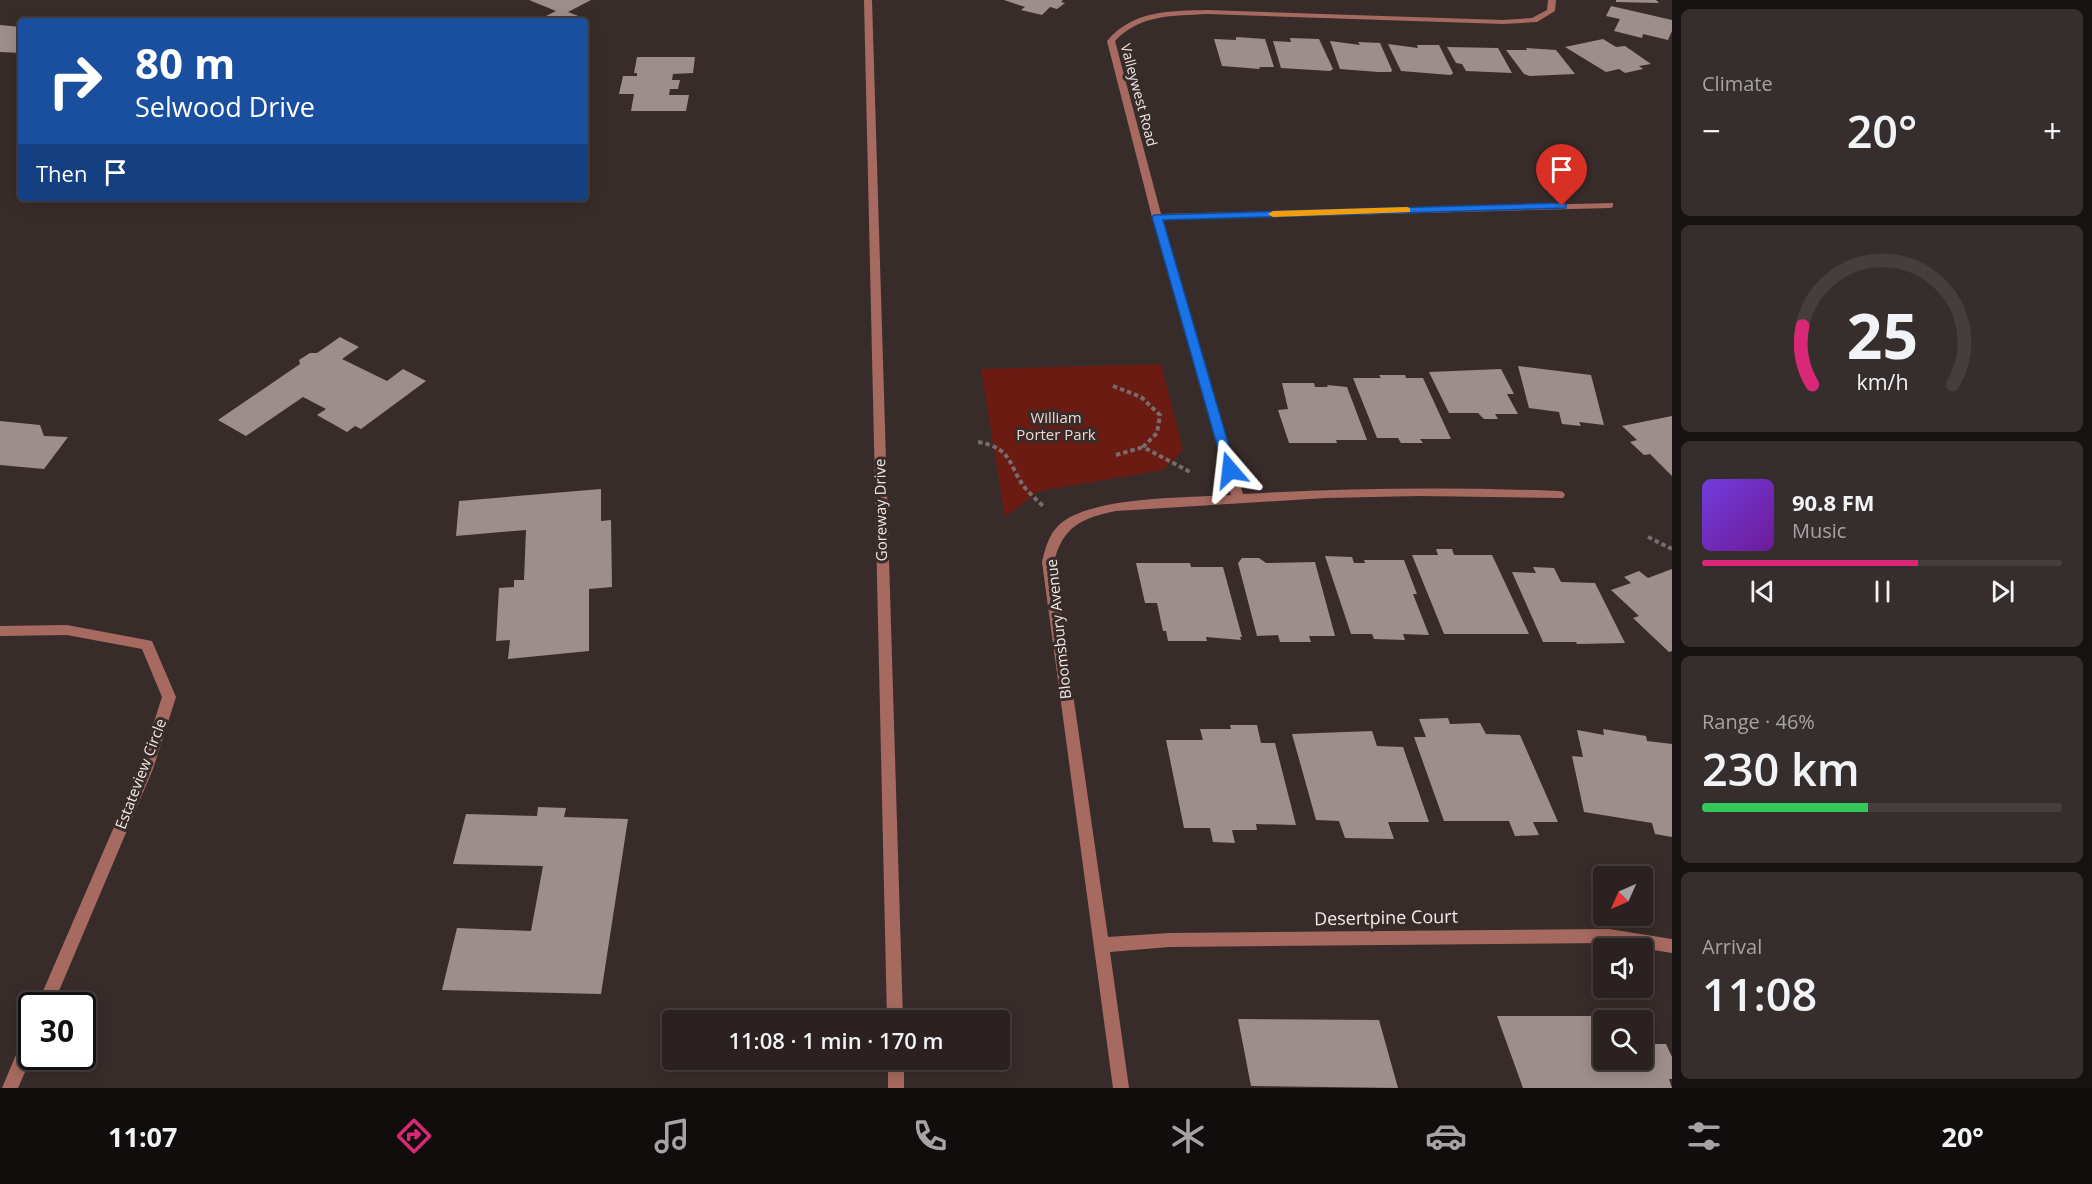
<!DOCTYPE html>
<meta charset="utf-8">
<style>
:root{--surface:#2a2120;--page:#362e2d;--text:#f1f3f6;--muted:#a5a3a5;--line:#463e3e;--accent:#db2777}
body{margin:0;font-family:"Open Sans",sans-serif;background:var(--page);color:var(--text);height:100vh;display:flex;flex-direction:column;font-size:22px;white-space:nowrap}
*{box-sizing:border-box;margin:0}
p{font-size:20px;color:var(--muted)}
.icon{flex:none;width:33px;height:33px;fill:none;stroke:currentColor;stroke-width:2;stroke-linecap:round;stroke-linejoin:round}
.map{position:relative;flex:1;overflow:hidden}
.panel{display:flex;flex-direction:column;gap:9px;padding:9px;background:#171212;width:420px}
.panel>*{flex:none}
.top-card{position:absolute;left:18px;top:18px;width:570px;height:183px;border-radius:6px;box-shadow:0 3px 15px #0003,0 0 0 2px var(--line);background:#1a4fa0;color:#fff;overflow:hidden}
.needle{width:39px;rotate:225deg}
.tools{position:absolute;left:1593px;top:866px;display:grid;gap:12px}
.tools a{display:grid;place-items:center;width:60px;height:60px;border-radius:6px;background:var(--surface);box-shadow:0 3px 15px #0003,0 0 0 2px var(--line);font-size:30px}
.speed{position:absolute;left:18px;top:992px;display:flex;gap:12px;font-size:30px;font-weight:700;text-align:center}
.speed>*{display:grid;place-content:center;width:78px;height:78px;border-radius:50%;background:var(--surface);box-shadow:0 3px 15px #0003,0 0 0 2px var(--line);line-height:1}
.speed .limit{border:3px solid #111;border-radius:9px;background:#fff;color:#111}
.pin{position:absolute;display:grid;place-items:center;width:51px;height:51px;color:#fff;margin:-62px -26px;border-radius:50% 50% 50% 0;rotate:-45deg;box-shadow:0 0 6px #0007}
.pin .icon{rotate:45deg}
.me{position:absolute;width:66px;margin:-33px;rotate:343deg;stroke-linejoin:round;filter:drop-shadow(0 0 4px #0008)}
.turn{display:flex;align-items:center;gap:21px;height:126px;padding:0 18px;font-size:27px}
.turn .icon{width:78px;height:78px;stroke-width:2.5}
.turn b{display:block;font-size:42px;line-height:51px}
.then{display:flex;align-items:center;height:57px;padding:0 18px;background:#0003;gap:12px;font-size:22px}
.big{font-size:45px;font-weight:600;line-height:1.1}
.panel .tile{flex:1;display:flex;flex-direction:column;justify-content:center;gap:9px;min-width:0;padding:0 21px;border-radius:9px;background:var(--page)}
.panel .dial{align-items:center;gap:0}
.dial svg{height:156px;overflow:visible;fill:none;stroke:var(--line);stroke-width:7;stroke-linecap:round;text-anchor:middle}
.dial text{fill:var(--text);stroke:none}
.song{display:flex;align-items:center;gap:18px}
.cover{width:72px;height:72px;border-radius:9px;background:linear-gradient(135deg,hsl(260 70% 55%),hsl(280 70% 35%))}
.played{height:6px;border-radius:3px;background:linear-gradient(90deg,var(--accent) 60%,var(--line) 60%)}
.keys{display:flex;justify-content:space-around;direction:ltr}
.heat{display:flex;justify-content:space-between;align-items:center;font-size:33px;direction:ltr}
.charge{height:9px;border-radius:4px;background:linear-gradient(90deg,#34c759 46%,var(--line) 0)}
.trip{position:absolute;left:662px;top:1010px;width:348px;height:60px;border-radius:6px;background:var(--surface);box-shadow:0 3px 15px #0003,0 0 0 2px var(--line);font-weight:600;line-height:60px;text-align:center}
.menu{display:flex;height:96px;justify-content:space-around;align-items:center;background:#110d0d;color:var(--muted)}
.menu .icon{width:42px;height:42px}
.menu .on{color:var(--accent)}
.menu b{font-size:27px;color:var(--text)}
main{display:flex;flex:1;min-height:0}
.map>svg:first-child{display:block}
.green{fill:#6b1b12}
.building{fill:#9d8e8b;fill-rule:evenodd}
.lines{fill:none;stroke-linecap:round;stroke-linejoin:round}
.path{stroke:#776c6b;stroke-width:4;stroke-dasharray:4.5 3;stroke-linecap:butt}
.minor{fill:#a76a60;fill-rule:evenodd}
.tertiary{fill:#a76a60;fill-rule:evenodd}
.route{fill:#1a73e8;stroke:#114b97;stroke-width:1.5}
.slow{fill:#f59e0b}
.labels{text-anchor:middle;stroke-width:6;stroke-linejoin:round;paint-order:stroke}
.far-street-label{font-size:14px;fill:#f2e9e8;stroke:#382c2a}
.park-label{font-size:15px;fill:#f0d7d2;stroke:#382c2a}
.street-label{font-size:15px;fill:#f2e9e8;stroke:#382c2a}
.near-street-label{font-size:18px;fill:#f2e9e8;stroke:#382c2a}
</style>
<main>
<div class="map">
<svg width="1672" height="1088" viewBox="0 0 1672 1088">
<rect width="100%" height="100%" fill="#382c2a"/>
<polygon class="green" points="1161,364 1183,450 1163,470 1039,491 1005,517 981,369"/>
<g class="building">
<polygon points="529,0 591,0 568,12 581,17 573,21 536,21 556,11"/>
<polygon points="1004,0 1063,0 1061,2 1065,3 1057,9 1050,7 1042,15 1021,10 1025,7"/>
<polygon points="1616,0 1656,0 1659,3 1616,2"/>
<polygon points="1611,6 1672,20 1672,31 1668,40 1643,34 1642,38 1614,31 1620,19 1606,16"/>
<polygon points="0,25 21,27 21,53 0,52"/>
<polygon points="1236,37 1265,39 1274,67 1259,67 1260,69 1222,66 1214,39 1236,40"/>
<polygon points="1290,38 1319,39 1333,69 1330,71 1281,68 1273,41 1291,42"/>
<polygon points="1603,39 1616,47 1625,46 1651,64 1639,66 1643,69 1625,73 1619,69 1606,72 1565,47"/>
<polygon points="1330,41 1360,45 1358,42 1380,43 1392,70 1391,72 1378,72 1340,69"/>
<polygon points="1388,44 1418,48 1417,45 1439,45 1453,73 1451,75 1438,74 1401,71"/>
<polygon points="1447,47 1498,48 1512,73 1466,71 1462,64 1456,63"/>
<polygon points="1526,48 1556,50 1575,74 1530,76 1524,74 1506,50 1527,50"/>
<polygon points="637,57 695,57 693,73 673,74 672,80 680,80 678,89 670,89 669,95 689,95 686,111 631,111 634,94 619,94 623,76 637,76 637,73 634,73"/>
<polygon points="340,337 359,347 342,359 387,381 403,369 426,381 361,429 355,426 347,432 317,415 326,409 303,397 246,436 218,420 300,364 299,360 310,353 317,353"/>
<polygon points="1518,366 1591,375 1604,425 1579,422 1581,426 1562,424 1559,412 1529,408"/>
<polygon points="1501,369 1514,394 1507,394 1518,414 1495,414 1498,419 1484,419 1478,413 1449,413 1429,372"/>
<polygon points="1379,375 1405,375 1406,378 1423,378 1451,439 1420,439 1423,443 1401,443 1398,438 1377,438 1353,378 1381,378"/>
<polygon points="1282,383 1314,383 1315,387 1328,387 1327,385 1347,387 1367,440 1336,440 1337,443 1289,443 1278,410 1288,409"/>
<polygon points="1672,416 1672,476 1650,454 1644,455 1630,442 1637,440 1622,426"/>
<polygon points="0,421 40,425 44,436 68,437 44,469 0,465"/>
<polygon points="601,489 601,521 611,520 612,587 589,589 589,651 508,659 510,640 496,641 499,588 514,587 514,580 524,580 526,530 456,536 459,501"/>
<polygon points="1436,549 1452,549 1454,555 1492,555 1529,634 1444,634 1412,555 1438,555"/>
<polygon points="1325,556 1352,557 1354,563 1365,563 1364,560 1404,560 1417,594 1413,594 1429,635 1403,634 1405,640 1374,639 1372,634 1351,634"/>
<polygon points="1242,558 1259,558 1266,563 1315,562 1335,636 1309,636 1311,642 1280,642 1278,635 1257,636 1238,563"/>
<polygon points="1136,563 1190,563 1191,567 1223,567 1242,637 1240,637 1241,640 1206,637 1207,641 1168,641 1166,631 1163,631 1157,603 1145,603"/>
<polygon points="1533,567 1554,568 1561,582 1595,583 1625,643 1577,644 1576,642 1543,642 1512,572 1536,573"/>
<polygon points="1672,569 1672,651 1669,652 1633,618 1639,616 1611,590 1631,583 1624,577 1639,571 1648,578"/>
<polygon points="1448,718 1450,724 1480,723 1486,734 1520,735 1558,822 1533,822 1539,835 1515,836 1509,821 1444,821 1414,737 1426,737 1419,719"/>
<polygon points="1230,725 1257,725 1261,743 1275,743 1296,825 1256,824 1257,830 1232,830 1235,843 1213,842 1210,828 1184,828 1166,740 1203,740 1200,729 1231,729"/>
<polygon points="1603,729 1646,736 1647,741 1672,744 1672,837 1655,834 1652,823 1584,812 1572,756 1583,757 1577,730 1604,735"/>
<polygon points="1372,731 1377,746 1403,747 1429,822 1388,822 1394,839 1345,838 1339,821 1316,820 1292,734"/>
<polygon points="538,807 566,808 564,817 628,819 601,994 442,990 457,928 531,931 543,866 453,864 466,814 537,816"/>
<path d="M 1497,1016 L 1642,1016 L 1655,1044 L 1666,1044 L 1672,1057 L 1672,1079 L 1669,1079 L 1672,1088 L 1523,1088 ZM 1604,1020 L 1642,1020 L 1642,1059 L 1604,1059 Z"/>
<polygon points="1238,1019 1379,1020 1398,1088 1251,1086"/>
</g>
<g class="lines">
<g class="path">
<polyline points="1113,386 1141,397 1160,415 1157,433 1143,447 1192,473"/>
<path d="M 978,442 C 1014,448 1008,467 1026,489 C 1031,495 1037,500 1043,506"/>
<polyline points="1116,455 1143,447"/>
<polyline points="1648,537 1672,549"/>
</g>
<g class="minor">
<path d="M 1548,0 L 1556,0 L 1555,11 L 1537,22 L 1503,24 L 1207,14 C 1173,16 1140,14 1115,41 L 1161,214 L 1613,203 L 1613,207 L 1610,208 L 1162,220 L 1243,494 C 1348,488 1453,487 1559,491 L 1563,492 L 1565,495 L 1563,498 L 1420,496 L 1326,498 L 1116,511 C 1082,518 1063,526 1054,562 L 1108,937 L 1169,933 L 1609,929 L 1672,939 L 1672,953 L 1609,943 L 1169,947 L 1110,952 L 1129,1088 L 1113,1088 L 1042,562 C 1045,549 1049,534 1059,525 C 1089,496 1189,498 1231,495 L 1152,217 L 1107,41 C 1133,10 1170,11 1207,10 L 1503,20 L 1532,18 L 1547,10 Z"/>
<polygon points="67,625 152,641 176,697 153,769 53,1005 37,1005 139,769 162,697 142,649 67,635 0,636 0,626"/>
<polygon points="32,1029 32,1056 18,1088 2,1088 26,1031"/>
</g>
<g class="tertiary">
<polygon points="864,0 872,0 903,1020 887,1020"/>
<rect x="888" y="1059" width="16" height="29"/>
</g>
</g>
<polygon class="route" points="1562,203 1566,204 1566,208 1163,220 1236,470 1234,473 1225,473 1152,217 1154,215"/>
<polygon class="slow" points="1407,207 1410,208 1410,212 1273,217 1268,214 1273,211"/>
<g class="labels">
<g class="far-street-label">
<text transform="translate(1139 95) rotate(75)" y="5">Valleywest Road</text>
</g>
<g class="park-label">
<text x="1056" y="423">William<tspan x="1056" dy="17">Porter Park</tspan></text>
</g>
<g class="street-label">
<text transform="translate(881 510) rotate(-91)" y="5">Goreway Drive</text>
<text transform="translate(1059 629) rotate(-96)" y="5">Bloomsbury Avenue</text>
<text transform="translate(141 774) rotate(-69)" y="5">Estateview Circle</text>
</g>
<g class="near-street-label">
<text transform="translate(1386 918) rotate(-1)" y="6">Desertpine Court</text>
</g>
</g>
</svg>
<div class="tools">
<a><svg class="needle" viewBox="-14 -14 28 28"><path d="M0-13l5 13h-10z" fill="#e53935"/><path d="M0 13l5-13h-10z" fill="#a5a3a5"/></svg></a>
<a><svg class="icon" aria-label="sound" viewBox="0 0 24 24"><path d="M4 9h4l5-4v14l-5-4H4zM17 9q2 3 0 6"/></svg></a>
<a><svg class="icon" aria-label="search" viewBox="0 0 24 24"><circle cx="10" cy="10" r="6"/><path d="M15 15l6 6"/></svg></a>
</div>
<div class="speed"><div class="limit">30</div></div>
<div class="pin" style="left:1562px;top:206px;background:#d93025"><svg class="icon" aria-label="arrive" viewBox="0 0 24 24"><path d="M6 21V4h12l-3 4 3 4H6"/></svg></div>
<svg class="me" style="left:1230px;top:470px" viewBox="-20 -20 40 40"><path d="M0-17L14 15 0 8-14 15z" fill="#1a73e8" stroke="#fff" stroke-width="4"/></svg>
<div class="trip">11:08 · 1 min · 170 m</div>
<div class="top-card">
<div class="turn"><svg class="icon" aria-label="right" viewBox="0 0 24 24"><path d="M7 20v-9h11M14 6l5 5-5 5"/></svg><div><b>80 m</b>Selwood Drive</div></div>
<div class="then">Then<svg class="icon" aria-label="arrive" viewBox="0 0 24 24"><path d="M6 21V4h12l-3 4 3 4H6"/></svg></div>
</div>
</div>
<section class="panel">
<div class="tile"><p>Climate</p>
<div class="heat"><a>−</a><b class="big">20°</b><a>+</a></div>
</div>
<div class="tile dial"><svg viewBox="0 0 100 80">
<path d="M14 69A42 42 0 1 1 86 69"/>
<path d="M14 69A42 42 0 0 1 9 39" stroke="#db2777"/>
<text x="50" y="56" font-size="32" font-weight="700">25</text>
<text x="50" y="72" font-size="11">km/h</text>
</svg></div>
<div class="tile">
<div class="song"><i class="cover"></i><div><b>90.8 FM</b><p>Music</p></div></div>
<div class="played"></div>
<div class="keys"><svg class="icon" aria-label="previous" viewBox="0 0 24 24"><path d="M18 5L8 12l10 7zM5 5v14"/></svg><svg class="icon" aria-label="pause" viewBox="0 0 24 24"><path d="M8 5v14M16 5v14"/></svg><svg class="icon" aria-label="next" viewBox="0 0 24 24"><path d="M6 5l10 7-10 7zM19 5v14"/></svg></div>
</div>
<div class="tile"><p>Range · 46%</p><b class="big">230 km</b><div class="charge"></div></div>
<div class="tile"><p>Arrival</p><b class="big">11:08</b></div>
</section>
</main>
<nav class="menu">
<b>11:07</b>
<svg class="icon on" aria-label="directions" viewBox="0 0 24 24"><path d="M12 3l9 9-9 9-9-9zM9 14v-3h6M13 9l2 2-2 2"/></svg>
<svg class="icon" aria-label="music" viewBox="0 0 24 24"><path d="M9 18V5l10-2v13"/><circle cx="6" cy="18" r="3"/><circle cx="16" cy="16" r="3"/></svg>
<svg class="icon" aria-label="phone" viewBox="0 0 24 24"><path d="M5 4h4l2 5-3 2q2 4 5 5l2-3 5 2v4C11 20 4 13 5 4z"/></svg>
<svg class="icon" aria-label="climate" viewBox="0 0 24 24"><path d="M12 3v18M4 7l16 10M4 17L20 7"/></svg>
<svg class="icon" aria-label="car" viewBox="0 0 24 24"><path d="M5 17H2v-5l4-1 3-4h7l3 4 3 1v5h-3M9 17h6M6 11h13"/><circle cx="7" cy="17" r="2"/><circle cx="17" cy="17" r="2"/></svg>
<svg class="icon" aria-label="filters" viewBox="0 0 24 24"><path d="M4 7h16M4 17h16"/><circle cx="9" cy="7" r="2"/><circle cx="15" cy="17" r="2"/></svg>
<b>20°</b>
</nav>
